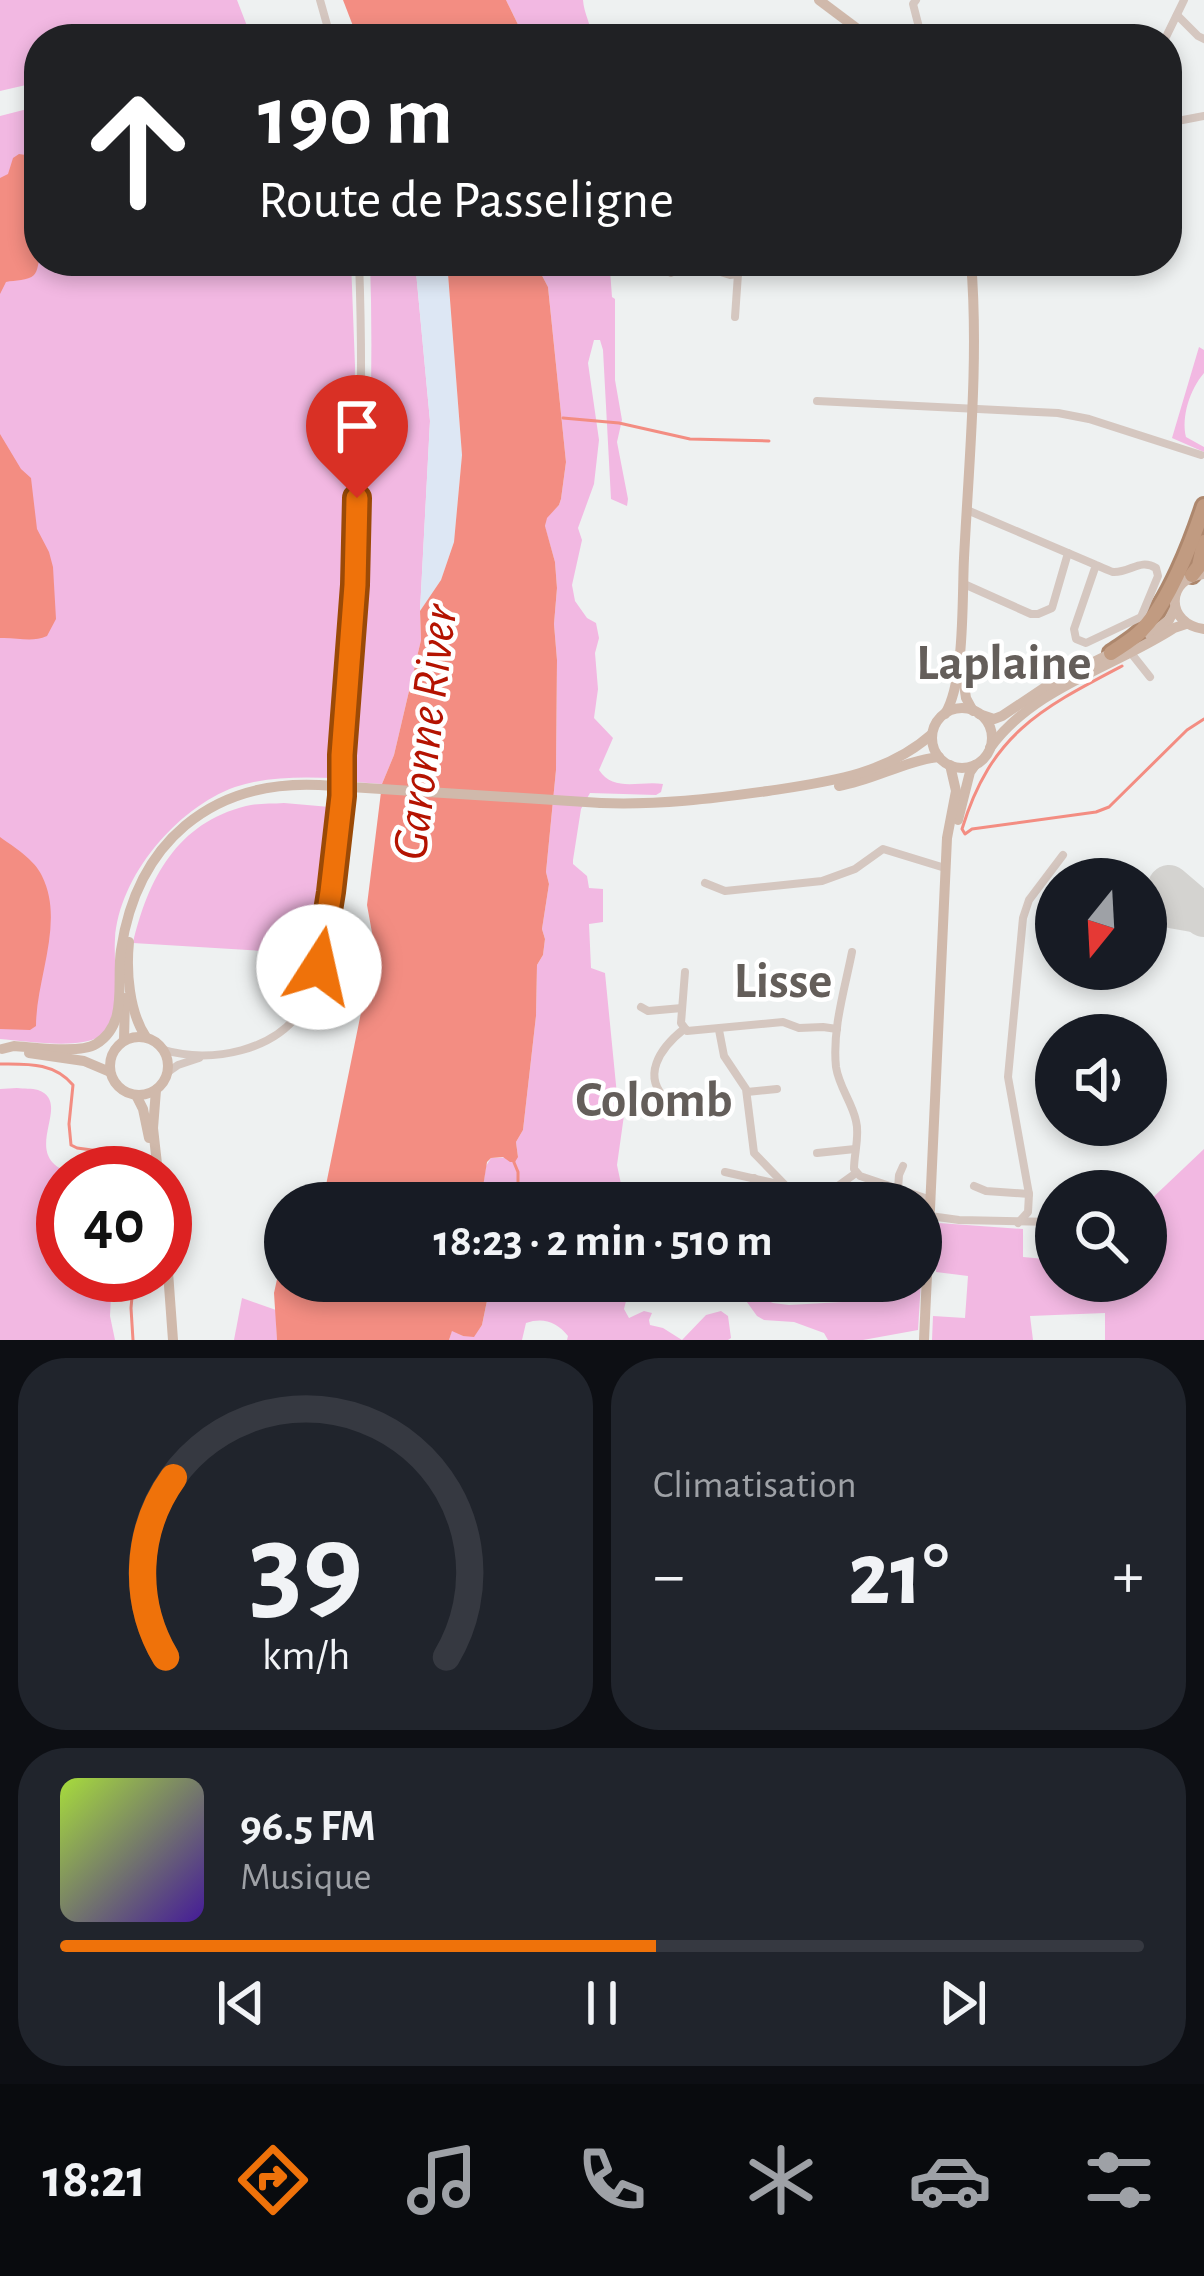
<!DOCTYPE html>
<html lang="fr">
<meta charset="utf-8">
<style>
:root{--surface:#171b24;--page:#20242c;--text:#f1f3f6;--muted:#9ea1a6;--line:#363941;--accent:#ef720a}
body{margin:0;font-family:"Alegreya Sans",sans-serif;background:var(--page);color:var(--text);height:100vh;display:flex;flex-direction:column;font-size:45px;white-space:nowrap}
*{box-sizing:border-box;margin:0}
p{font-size:39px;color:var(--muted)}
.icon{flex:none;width:66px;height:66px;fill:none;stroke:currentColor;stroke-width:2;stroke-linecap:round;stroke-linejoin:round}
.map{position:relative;height:1340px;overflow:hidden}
.side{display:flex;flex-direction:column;gap:18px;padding:18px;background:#0d0f14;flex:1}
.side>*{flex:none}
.banner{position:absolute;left:24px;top:24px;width:1158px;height:252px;border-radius:48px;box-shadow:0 6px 18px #0003;background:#202124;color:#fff;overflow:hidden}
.needle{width:78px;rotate:198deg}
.tools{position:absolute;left:1035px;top:858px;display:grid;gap:24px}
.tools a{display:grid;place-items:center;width:132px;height:132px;border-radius:50%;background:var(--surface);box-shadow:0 6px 18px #0003;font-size:60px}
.speed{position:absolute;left:36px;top:1146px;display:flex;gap:24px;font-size:60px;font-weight:700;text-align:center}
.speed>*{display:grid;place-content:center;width:156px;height:156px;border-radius:50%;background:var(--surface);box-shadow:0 6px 18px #0003;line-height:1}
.speed .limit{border:18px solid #d22;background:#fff;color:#111}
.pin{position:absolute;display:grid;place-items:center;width:102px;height:102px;color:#fff;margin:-123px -51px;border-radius:50% 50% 50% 0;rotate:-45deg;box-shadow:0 0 12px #0007}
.pin .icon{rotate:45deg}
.me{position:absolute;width:132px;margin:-66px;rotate:10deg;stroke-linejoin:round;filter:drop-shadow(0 0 9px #0008)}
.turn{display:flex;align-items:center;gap:42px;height:252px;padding:0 36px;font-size:54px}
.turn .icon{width:156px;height:156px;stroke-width:2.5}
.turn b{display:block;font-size:84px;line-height:102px}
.big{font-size:90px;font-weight:600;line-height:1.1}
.side .card{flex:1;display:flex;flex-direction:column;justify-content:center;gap:18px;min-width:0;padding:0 42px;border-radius:48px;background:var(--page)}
.side .dial{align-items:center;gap:0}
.dial svg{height:312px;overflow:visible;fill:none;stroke:var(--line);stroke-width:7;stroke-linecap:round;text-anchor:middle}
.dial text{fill:var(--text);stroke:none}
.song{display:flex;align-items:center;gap:36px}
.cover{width:144px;height:144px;border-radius:18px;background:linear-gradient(135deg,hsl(80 70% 55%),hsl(260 70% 35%))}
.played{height:12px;border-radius:6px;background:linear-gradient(90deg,var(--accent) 55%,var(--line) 55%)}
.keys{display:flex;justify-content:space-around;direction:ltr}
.heat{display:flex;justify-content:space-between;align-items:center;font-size:66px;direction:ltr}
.side .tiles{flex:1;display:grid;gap:18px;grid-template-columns:1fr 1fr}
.card:last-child{grid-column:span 2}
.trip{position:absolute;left:264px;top:1182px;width:678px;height:120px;border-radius:60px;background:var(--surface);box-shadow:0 6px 18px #0003;font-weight:600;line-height:120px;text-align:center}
.menu{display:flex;height:192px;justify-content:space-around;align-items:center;background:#090b0e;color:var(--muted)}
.menu .icon{width:84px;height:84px}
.menu .active{color:var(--accent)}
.menu b{font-size:54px;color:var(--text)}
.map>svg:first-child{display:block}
.green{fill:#f2b8e2}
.sand{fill:#dde7f4}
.water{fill:#f38d82}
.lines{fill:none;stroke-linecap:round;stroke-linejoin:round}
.stream{stroke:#f38d82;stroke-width:3}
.taxiway{stroke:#d4d3d0;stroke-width:16}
.runway{stroke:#d4d3d0;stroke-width:42}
.highway-casing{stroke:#ad876d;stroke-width:20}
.minor{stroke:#d5c7c0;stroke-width:8}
.major{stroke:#d0b9ab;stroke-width:10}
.highway{stroke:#c19b81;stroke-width:14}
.major-bridge{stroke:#d0b9ab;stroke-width:10}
.route-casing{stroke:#9b4a06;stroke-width:30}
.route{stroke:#ef720a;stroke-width:21}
.labels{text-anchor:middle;stroke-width:9;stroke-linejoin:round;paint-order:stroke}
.neighbourhood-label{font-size:51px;font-weight:bold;fill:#645e5a;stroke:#fff}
.water-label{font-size:51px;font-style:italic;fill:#b41301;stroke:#fff}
</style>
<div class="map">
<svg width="1204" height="1340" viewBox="0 0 1204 1340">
<rect width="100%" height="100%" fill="#eef1f1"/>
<g class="green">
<polygon points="0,0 237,0 252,39 39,39 39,82 0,91"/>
<path d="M 506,0 L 583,0 C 584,15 592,24 591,39 L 525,39 Z"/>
<path d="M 39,106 L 39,261 L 351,261 L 355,366 L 353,503 L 336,778 C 302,777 268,776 235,787 C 177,808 119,876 115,939 C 113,966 124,1020 100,1036 C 79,1050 26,1041 0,1039 L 0,116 Z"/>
<path d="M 370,261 L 415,261 L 430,421 L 420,611 L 421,640 L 394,755 L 382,784 L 354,782 C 361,608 376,435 370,261 Z"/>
<path d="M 538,261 L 584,261 L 610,270 L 612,297 L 615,299 L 615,380 L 622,420 L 617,442 L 628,499 L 627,506 L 611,499 L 603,350 L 600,340 L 594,340 L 588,363 L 599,440 L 594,484 L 578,528 L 582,540 L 572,585 L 575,601 L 587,618 L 596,623 L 599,638 L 595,653 L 598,689 L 594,718 L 613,738 L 599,770 C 614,793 641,780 663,784 L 661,792 L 656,795 L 590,793 L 581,809 L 573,860 L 573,864 L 587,876 L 589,888 L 603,889 L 603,922 L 589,924 L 591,968 L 605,973 L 617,1095 L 626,1101 L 617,1165 L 625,1203 L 491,1203 L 491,1200 L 482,1196 L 482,1193 L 486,1166 L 491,1158 L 518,1157 L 516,1142 L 523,1130 L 536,1016 L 537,965 L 543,955 L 545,939 L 542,929 L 549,884 L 546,872 L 556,770 L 557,660 L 554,624 L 557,588 L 555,562 L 545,527 L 546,518 L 559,505 L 561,499 L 566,462 L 548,287 L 537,266 Z"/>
<path d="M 1199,347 L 1204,350 L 1204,373 C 1190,389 1181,417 1186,437 L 1204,447 L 1204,452 L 1172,438 Z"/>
<path d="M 284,803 L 330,807 L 312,954 L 133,943 C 148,879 177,823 246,806 C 258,803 271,804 284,803 Z"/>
<path d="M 17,1088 C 24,1089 32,1088 38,1090 C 75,1103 16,1156 71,1173 L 63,1173 L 63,1275 L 112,1275 L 110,1316 L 115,1340 L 0,1340 L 0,1089 Z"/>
<polygon points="1204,1149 1204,1340 1105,1340 1105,1313 1030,1316 1033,1340 932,1340 933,1316 965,1318 968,1276 936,1272 939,1223 1023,1229 1023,1257 1056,1260 1056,1281 1146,1281 1146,1204"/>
<path d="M 491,1281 L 631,1281 L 624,1309 L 629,1318 L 644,1311 L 652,1313 L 649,1320 L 650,1325 L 663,1328 L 682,1340 L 706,1315 L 721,1311 L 728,1316 L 731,1338 L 728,1340 L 567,1340 L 568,1336 C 557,1322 543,1317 526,1323 L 522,1340 L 449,1340 L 452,1330 L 463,1336 L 474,1336 L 482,1325 Z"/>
<polygon points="872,1281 921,1281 918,1330 863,1340 828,1340 824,1333 794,1322 764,1320 757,1316 744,1298 748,1293 773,1303 789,1305 860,1301 869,1293"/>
<polygon points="242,1298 276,1310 277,1340 234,1340"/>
</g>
<polygon class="sand" points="415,261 447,261 462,455 454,542 441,580 420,611 430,421"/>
<g class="water">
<polygon points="343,0 506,0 525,39 358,39"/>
<path d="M 19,154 L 39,157 L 39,199 L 36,202 L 39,206 C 39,222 43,266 34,275 C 28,281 15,280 6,282 L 0,294 L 0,178 L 8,174 L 13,158 Z"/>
<polygon points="447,261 538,261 537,266 548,287 566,462 561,499 559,505 547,518 545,526 555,562 557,588 554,624 557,660 556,770 546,872 549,884 542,929 545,939 543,955 537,965 536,1016 523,1130 516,1142 518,1157 515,1162 510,1162 503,1157 491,1158 487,1162 482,1193 483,1196 491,1200 491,1203 304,1203 321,1192 326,1185 365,993 373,938 367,905 382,784 394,755 421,640 420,611 441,580 454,542 462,455"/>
<path d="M 0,434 L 21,469 L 31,478 L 37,529 L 49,552 L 53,567 L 56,619 L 47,636 C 31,643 17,637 0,638 Z"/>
<path d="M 0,837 C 14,847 35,860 42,876 C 65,922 36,978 36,1026 L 30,1030 L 0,1029 Z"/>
<polygon points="285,1243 285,1281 491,1281 482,1325 474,1337 463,1336 452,1331 449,1340 277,1340 274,1293"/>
</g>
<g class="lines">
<g class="stream">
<polyline points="563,418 619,423 690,439 769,441"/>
<path d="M 1122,666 C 1040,709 991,734 962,829 L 965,834 L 972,829 L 1096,812 L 1109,807 L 1187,730 L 1204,719"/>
<path d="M 0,1064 C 27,1064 54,1062 73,1085 L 69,1124 L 71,1145 L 77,1148 L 129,1155 L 137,1161 L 138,1173"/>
<polyline points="513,1160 518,1172 518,1203"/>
<polyline points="133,1340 131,1308 134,1275"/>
</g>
<polyline class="taxiway" points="1198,911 1192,901 1180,900 1172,906 1170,920 1204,926"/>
<polyline class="runway" points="1169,886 1204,916"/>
<defs>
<g id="highway">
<polyline points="1192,575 1199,566 1204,542"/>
<path d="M 1111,653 C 1121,646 1134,639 1142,630 C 1169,602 1192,542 1204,506"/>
</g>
</defs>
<use href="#highway" class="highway-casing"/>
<g class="minor">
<polyline points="320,0 331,39"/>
<polyline points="916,0 913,4 922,39"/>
<polyline points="1177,15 1198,36 1204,39"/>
<polyline points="1165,39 1184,0"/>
<polyline points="1167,123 1204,116"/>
<polyline points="686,261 730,275 738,274"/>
<polyline points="934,261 972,269 987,261"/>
<polyline points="1022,261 1038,264 1048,261"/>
<polyline points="671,273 675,261"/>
<polyline points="735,317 738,274 742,261"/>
<polyline points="817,401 1058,413 1089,419 1201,455"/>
<path d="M 967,510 L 1096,565 C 1101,567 1109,571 1113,572 C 1130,573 1140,558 1156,568 L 1158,576 L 1141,617 L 1086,643 L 1076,639 L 1074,629 L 1096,565"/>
<polyline points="964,584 1031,614 1038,614 1052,608 1068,553"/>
<polyline points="1131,653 1150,677"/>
<polyline points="705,883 725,891 822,881 855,869 883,849 945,868"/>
<path d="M 852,952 C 845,988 832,1029 836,1067 C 839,1087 852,1102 856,1121 C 860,1136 854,1153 854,1169 L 860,1176 L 931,1200"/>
<polyline points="685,972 681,1023 687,1031 783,1022 799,1028 823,1027 837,1029"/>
<polyline points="641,1007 648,1011 682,1008"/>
<polyline points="719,1030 724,1056 746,1089 754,1153 785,1185"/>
<path d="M 164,1050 C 211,1064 277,1051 303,1007 C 333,957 342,815 342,755 C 342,740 345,724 346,709 C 349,667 353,624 355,582 C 361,475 363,367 359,261"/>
<polyline points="168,1072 178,1065 199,1058"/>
<polyline points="747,1092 777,1089"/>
<path d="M 668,1101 C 640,1077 660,1048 684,1029"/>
<polyline points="817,1153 855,1149"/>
<polyline points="725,1172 822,1194 831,1191 856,1173"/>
<polyline points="754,1178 755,1203"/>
<polyline points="974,1186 986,1191 1029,1194"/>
<polyline points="898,1189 899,1175 903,1166"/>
<polyline points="930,1216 959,1220 1056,1222"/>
<polyline points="1018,1223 1028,1212 1029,1194 1008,1077 1023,918 1029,900 1063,855"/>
</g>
<g class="major">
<polyline points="819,0 871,39"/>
<path d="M 1204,574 C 1165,578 1165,624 1204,629"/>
<polyline points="1150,635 1169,620 1175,608"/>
<polyline points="961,664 966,698 973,711"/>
<circle cx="962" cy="738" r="30"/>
<path d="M 945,714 C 965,682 962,598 964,558 C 969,460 979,359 971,261"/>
<polyline points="979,714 994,719 1002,716 1053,682 1116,651"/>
<path d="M 990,748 C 1033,688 1114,667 1174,628 L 1186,624"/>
<path d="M 839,786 C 874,780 904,761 939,757"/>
<path d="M 601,803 C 659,805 711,799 768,791 C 827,782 886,775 932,734"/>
<polyline points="958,820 970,772 975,765"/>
<path d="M 129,942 C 126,971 129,1012 146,1037"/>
<circle cx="139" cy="1066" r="29"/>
<polyline points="124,1040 125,998"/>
<path d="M 2,1049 L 14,1046 C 33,1047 80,1054 96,1044 C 129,1024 116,982 121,950 C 137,843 210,780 319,785"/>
<polyline points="29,1053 84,1061 110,1072"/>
<polyline points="156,1090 153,1128 158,1173"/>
<polyline points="136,1095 143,1109 149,1138"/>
<polyline points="165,1231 173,1340"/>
<polyline points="924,1340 947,838 956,791 950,765"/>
</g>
<use href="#highway" class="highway"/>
<polyline class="major-bridge" points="319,785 601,803"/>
</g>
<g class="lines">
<defs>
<polyline id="route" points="319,967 331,892 342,796 342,755 355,585 357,498"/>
</defs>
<use href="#route" class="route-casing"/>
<use href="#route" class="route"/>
</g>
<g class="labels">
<g class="neighbourhood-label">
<text x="1004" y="679">Laplaine</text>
<text x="783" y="997">Lisse</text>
<text x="654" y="1116">Colomb</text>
</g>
<g class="water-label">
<text transform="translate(423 732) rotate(-83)" y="18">Garonne River</text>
</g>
</g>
</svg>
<div class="tools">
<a><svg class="needle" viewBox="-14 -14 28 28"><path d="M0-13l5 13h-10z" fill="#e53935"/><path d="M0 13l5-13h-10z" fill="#9ea1a6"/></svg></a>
<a><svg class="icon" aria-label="sound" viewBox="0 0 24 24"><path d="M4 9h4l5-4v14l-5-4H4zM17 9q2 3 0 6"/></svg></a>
<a><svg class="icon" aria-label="search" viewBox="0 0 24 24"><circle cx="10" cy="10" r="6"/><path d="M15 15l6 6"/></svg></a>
</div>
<div class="speed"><div class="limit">40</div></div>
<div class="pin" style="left:357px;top:498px;background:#d93025"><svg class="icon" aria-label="arrive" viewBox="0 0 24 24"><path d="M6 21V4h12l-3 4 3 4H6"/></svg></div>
<svg class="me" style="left:319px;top:967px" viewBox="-20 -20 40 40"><circle r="19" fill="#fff"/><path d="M0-13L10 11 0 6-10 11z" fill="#ef720a"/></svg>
<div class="trip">18:23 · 2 min · 510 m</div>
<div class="banner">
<div class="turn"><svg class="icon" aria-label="ahead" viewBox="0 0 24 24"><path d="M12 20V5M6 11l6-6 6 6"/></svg><div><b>190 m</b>Route de Passeligne</div></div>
</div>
</div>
<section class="side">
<div class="tiles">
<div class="card dial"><svg viewBox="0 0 100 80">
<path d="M14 69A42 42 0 1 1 86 69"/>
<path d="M14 69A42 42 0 0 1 16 23" stroke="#ef720a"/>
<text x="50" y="56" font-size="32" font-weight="700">39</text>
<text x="50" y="72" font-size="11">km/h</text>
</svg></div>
<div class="card"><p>Climatisation</p>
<div class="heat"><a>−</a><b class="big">21°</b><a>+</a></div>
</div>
<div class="card">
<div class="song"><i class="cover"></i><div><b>96.5 FM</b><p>Musique</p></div></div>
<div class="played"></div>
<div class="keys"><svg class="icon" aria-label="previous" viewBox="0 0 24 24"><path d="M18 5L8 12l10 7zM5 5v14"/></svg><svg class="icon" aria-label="pause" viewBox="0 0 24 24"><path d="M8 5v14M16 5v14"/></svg><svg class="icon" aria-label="next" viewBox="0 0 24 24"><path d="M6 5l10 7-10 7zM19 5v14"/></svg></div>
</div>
</div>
</section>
<nav class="menu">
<b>18:21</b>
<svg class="icon active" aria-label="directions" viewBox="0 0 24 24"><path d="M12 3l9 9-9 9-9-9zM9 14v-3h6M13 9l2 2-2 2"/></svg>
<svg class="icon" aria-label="music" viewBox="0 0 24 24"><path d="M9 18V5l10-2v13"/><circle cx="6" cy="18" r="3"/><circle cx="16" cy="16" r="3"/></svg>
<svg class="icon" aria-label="phone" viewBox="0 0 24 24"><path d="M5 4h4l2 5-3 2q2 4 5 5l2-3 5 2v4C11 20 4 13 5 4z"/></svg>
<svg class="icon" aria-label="climate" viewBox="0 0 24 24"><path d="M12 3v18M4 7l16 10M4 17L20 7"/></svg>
<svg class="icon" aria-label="car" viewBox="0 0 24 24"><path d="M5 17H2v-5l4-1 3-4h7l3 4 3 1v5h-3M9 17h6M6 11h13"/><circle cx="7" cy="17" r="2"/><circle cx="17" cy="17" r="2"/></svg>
<svg class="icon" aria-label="filters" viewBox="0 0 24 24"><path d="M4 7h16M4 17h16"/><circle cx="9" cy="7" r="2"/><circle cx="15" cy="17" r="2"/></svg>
</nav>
